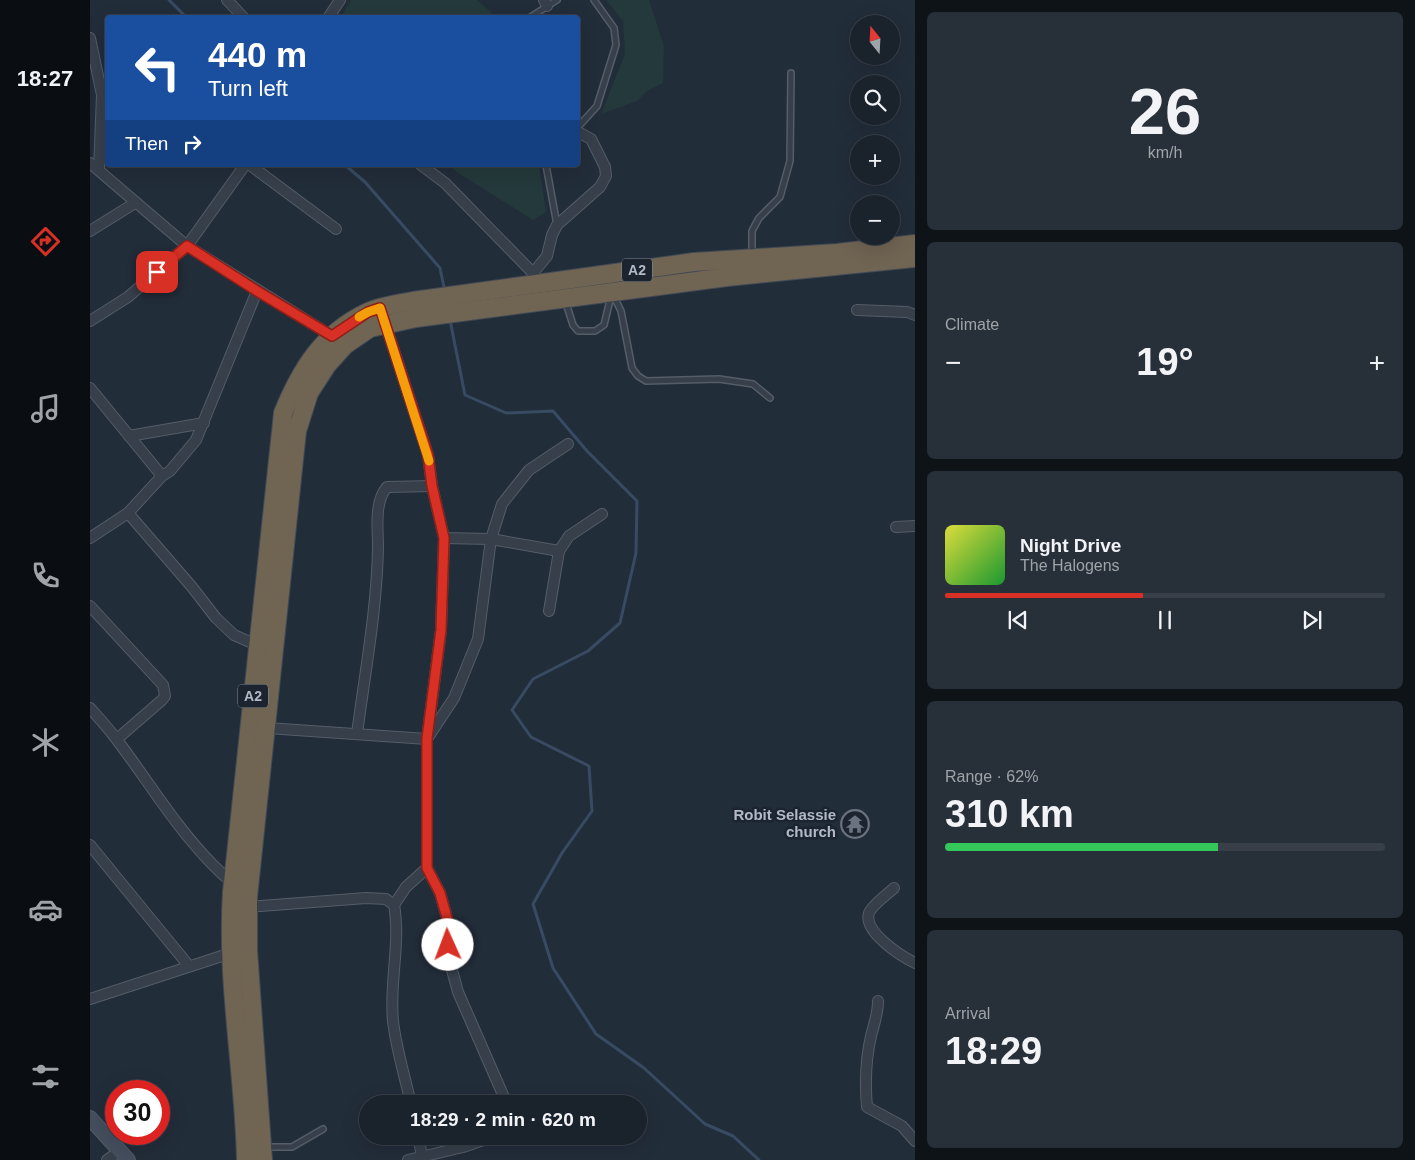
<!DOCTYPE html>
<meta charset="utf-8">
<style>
:root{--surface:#1a222c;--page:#272f38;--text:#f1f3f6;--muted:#9fa4a9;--line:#383f48;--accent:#d93025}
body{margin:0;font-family:Arial,sans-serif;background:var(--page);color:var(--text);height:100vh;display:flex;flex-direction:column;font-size:19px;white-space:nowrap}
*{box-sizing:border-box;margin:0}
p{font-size:16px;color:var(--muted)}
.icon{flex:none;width:28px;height:28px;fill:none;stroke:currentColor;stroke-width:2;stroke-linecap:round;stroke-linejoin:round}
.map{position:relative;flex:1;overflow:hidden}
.sheet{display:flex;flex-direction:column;gap:12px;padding:12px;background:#0e1318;width:500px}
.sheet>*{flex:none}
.guide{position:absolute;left:15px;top:15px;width:475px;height:152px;border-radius:5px;box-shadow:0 5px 20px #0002,0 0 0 1px var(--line);background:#1a4fa0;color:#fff;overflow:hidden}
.needle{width:32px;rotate:342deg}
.fabs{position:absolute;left:760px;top:15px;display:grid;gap:10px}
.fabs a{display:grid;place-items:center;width:50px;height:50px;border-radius:50%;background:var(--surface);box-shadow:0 5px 20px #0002,0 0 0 1px var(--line);font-size:25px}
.speed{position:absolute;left:15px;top:1080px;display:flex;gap:10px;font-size:25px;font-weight:700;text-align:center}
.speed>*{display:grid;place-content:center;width:65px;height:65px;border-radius:50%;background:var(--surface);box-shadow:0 5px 20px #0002,0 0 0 1px var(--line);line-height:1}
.speed .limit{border:8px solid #d22;background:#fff;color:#111}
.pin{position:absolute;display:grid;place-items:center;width:42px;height:42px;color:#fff;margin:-21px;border-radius:10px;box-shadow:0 2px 8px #0006}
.me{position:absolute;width:55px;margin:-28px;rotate:358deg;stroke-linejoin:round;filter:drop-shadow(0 0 4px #0008)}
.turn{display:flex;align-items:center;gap:18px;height:105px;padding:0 20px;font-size:22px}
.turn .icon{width:65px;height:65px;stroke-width:2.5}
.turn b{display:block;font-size:35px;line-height:42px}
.then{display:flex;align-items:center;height:48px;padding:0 20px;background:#0003;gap:10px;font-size:19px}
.big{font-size:38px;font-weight:700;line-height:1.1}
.sheet .tile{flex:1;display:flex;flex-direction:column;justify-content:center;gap:8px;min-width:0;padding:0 18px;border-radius:8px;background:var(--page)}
.sheet .dial{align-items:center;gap:0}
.dial b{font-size:65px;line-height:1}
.song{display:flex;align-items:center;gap:15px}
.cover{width:60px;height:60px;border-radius:8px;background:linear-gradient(135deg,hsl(60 70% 55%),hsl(130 70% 35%))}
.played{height:5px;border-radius:2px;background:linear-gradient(90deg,var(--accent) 45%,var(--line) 45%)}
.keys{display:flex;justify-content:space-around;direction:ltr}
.heat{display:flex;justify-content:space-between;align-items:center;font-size:28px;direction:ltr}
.charge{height:8px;border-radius:4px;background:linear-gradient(90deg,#34c759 62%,var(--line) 0)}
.trip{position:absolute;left:269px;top:1095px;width:288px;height:50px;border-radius:25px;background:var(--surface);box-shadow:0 5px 20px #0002,0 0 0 1px var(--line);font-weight:700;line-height:50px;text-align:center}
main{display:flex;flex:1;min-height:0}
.tabs{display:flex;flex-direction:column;width:90px;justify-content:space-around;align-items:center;background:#0a0e12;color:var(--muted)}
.tabs .icon{width:35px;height:35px}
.tabs .on{color:var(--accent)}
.tabs b{font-size:22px;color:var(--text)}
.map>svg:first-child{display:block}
.green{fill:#24393b}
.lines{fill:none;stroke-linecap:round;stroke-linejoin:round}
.stream{stroke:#384b63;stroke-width:3}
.lane-casing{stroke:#545d68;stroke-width:8}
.street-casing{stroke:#545d68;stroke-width:12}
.secondary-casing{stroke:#545d68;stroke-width:16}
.highway-casing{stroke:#414a55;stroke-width:20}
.lane{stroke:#363f4a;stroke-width:5}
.street{stroke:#363f4a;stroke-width:10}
.secondary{stroke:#444e5d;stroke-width:14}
.highway{stroke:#706453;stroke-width:18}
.route-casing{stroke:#8d1f18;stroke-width:12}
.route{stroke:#d93025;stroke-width:9}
.slow{stroke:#f59e0b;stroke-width:9}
.labels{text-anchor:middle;stroke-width:5;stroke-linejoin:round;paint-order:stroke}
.shield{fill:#1b242f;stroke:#848d99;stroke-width:1}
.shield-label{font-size:14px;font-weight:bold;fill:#b1bac6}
.poi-label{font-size:15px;font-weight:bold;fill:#b1bac6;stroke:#1b242f;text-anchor:end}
</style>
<main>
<nav class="tabs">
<b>18:27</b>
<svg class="icon on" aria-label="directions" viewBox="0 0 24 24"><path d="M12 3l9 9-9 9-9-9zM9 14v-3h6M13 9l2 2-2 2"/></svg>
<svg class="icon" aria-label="music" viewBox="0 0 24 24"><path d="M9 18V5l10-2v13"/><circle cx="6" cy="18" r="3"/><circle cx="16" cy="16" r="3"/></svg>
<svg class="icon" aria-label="phone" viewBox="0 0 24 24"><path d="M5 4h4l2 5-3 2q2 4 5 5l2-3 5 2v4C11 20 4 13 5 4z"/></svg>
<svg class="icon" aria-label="climate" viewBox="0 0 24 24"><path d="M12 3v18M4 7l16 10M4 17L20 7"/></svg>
<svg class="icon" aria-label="car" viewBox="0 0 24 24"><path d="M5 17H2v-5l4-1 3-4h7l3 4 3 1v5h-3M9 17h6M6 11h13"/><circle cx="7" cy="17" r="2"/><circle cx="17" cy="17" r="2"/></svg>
<svg class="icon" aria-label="filters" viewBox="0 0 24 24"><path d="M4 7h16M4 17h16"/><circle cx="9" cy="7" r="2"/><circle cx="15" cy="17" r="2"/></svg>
</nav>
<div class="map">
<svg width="825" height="1160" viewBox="0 0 825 1160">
<rect width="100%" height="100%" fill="#222d3a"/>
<g class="green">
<polygon points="261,0 387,0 401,12 404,17 251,17"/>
<polygon points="516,0 559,0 574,46 573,83 557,91 547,101 511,114 535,54 533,21"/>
<polygon points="360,165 449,165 456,212 443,220 368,173"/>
</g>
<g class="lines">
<g class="stream">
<polyline points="79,0 97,18"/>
<polyline points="255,165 275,182 350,268 355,292"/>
<polyline points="360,320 375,395 416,413 463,411 497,451 547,501 546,553 530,623 498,651 443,679 422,710 441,737 499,766 502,811 472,853 443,904 463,968 506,1034 554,1068 615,1124 643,1136 669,1160"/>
</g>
<defs>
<g id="lane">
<polyline points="439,18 467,0"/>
<polyline points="488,127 507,106 526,45 524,28 504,0"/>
<polyline points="456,165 467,225"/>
<polyline points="662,255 662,231 669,218 690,197 700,161 701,73"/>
<polyline points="523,295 531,311 542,368 548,376 556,381 629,379 663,384 680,398"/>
<polyline points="475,300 483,325 488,331 505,331 514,325 521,296"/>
<polyline points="175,1147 202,1147 233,1129"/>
</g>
<g id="street">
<polyline points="137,0 154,18"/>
<polyline points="454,0 457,6"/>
<polyline points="238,18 250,0"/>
<polyline points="0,38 12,95 9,170"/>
<polyline points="0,163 97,246 245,338"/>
<polyline points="160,165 246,229"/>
<polyline points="331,165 355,183 443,273 445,288"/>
<polyline points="0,231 45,203"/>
<polyline points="443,273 457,256 462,235 467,225 510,187 516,176 515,167 501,139 488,132"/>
<polyline points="767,310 817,312 825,315"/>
<polyline points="294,320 338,455 342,486 354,538 351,630 337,739 337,868 350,893 357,918 359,959 368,992 417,1104"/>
<polyline points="0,321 38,297 97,246 155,165"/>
<polyline points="0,388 72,476"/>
<polyline points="39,436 114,423"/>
<polyline points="38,513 102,587 126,618 144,635 171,647"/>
<polyline points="806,527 825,526"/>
<polyline points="0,538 38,513 72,476 80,471 106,440 167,291"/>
<polyline points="354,538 401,539 469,551"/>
<polyline points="0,606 73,685 75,696 72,700 27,739"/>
<polyline points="459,611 469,551 479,536 512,514"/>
<path d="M 0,708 C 9,718 19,729 27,740 C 59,782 85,826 122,864 C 129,870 136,880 146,882"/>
<polyline points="177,728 337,739 364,698 388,639 401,539 412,504 439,470 478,444"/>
<path d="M 267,734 C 275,672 287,609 288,547 C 288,528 284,502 297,487 L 342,486"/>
<polyline points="0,845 99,966"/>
<path d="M 804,888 C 798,894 782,905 779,913 C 773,932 811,956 825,963"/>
<polyline points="304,905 316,887 337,868"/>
<path d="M 158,907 L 276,898 L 296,899 L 304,905 C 311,943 299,982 303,1021 C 306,1048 315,1077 321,1104"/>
<polyline points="0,999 141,953"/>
<path d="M 788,1001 C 788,1014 784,1024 781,1036 C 776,1058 775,1085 777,1107 L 812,1126 L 825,1141"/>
<polyline points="328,1136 332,1156"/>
<polyline points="17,1160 30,1151"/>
<polyline points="318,1160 373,1147 405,1136"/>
</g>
<polyline id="secondary" points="0,1118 38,1160"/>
<g id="highway">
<path d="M 156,1160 C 154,1070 136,981 142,892 L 193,413 C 211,369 233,333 278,312 C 291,306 308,304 323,301 L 604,262 L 747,253 L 825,244"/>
<polyline points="173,1160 158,950 158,897 207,431 219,393 237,365 255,345 280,328 326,318 637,277 825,258"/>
</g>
</defs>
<use href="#lane" class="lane-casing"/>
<use href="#street" class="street-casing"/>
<use href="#secondary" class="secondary-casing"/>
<use href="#highway" class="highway-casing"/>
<use href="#lane" class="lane"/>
<use href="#street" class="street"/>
<use href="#secondary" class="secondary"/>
<use href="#highway" class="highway"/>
</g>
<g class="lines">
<defs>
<polyline id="route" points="67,272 97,246 167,291 242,336 278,312 290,308 338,455 342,486 354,538 351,630 337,738 337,868 350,893 357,918 358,945"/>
</defs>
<use href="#route" class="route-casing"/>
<use href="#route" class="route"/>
<polyline class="slow" points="269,317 278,312 290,308 339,461"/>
</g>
<defs>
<symbol id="temple-ring" viewBox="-11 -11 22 22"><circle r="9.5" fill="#1b242f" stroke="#6b7280" stroke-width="1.5"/><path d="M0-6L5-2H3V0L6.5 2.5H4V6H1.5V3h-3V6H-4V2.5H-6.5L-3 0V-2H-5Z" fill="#6b7280"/></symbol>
</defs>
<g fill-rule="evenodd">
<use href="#temple-ring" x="749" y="808" width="32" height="32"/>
</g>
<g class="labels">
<g class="shield">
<rect x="532" y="258.5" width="30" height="23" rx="4"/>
<rect x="148" y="684.5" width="30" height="23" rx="4"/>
</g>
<g class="shield-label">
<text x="547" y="275">A2</text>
<text x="163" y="701">A2</text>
</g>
<g class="poi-label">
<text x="746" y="820">Robit Selassie<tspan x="746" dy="17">church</tspan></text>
</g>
</g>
</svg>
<div class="fabs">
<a><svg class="needle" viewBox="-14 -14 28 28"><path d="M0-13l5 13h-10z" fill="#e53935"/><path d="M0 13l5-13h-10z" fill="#9fa4a9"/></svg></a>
<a><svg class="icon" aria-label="search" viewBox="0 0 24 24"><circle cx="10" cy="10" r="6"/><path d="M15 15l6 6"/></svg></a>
<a>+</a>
<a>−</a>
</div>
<div class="speed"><div class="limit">30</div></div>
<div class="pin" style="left:67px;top:272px;background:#d93025"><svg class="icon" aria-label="arrive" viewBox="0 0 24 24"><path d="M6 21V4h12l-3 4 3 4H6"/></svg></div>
<svg class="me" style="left:358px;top:945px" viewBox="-20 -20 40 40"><circle r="19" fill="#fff"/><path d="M0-13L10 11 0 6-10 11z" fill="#d93025"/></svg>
<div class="trip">18:29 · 2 min · 620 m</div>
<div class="guide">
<div class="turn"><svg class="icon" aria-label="left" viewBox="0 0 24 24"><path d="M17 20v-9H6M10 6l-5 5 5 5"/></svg><div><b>440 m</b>Turn left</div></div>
<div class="then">Then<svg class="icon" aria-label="right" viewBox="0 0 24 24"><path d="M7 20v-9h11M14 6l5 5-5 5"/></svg></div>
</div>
</div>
<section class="sheet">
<div class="tile dial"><b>26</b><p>km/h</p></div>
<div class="tile"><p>Climate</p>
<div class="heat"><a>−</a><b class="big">19°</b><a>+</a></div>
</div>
<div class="tile">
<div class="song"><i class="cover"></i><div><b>Night Drive</b><p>The Halogens</p></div></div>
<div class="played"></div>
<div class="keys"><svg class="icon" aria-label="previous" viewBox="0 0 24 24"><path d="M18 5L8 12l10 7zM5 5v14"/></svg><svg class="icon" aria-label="pause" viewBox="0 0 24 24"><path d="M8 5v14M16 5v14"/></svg><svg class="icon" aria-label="next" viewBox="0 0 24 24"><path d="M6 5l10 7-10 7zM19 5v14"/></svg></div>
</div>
<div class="tile"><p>Range · 62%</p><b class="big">310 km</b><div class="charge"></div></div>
<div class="tile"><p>Arrival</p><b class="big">18:29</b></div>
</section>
</main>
